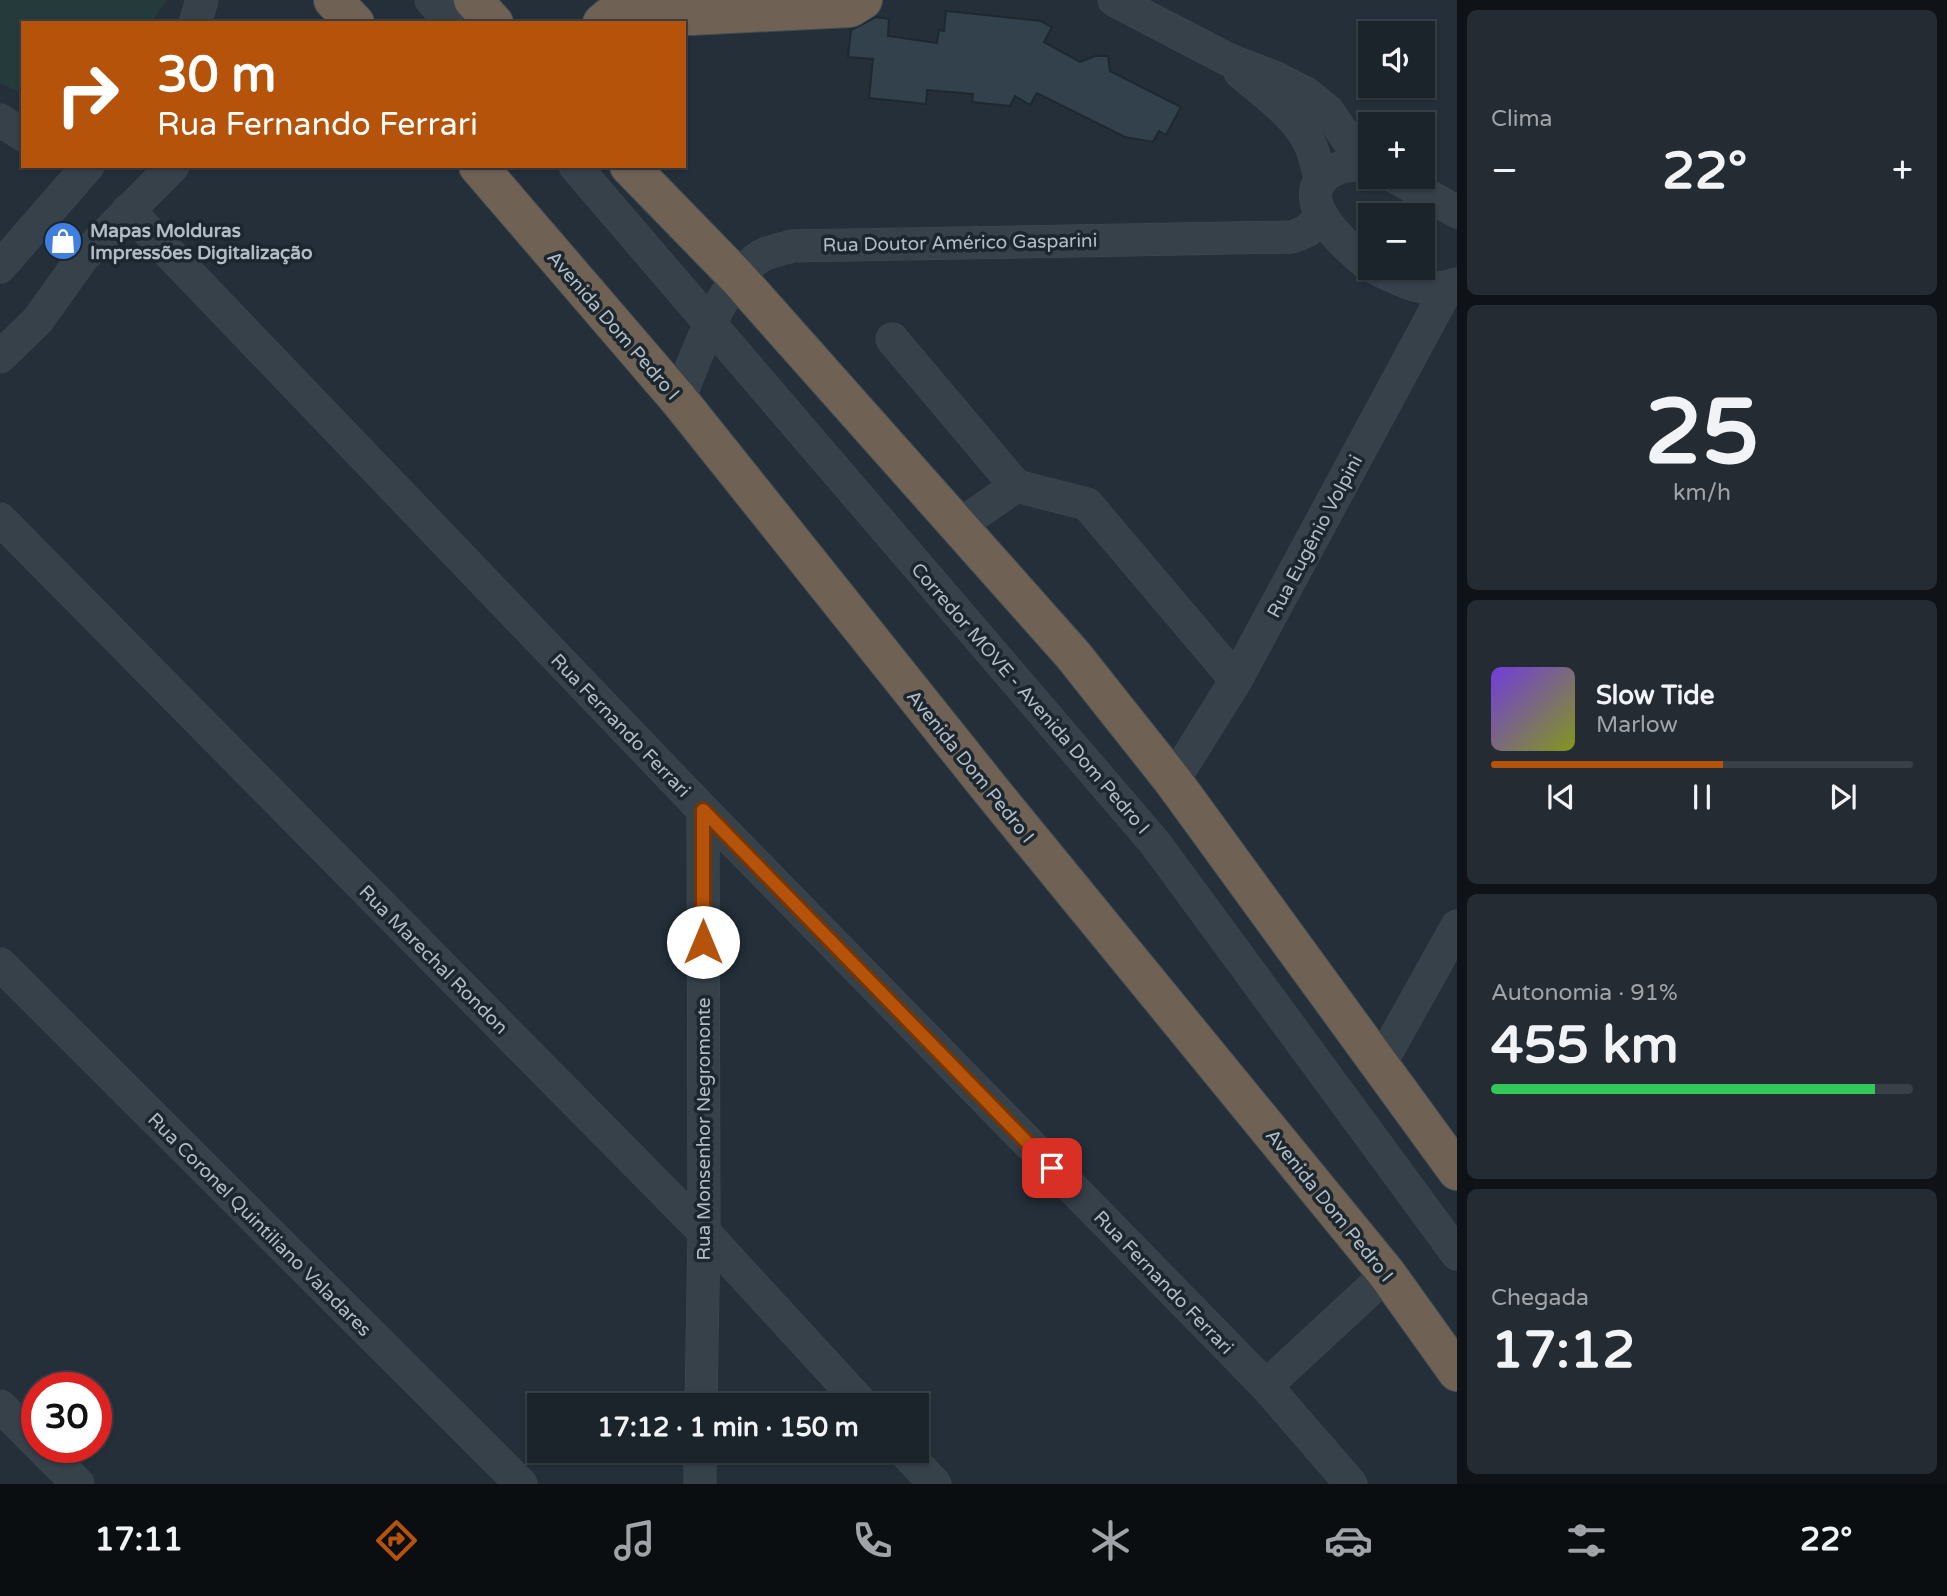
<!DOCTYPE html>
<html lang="pt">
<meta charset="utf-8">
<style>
:root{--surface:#1b232b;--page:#242b33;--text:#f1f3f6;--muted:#a0a4a9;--line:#394047;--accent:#b45309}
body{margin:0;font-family:"Varela Round",sans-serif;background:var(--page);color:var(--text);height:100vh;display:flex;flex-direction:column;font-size:26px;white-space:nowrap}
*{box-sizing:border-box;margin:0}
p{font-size:23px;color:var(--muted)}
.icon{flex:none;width:38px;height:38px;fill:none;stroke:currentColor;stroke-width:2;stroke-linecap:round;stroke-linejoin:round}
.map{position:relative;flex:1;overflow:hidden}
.sheet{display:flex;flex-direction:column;gap:10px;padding:10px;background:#0f1318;width:490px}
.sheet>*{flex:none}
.guide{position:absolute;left:21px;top:21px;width:665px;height:147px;border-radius:0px;box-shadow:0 2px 5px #0004,0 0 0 2px var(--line);background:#b45309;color:#fff;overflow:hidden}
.tools{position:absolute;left:1358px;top:21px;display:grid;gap:14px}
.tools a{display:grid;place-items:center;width:77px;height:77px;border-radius:0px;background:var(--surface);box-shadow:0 2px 5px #0004,0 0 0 2px var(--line);font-size:35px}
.speed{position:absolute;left:21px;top:1372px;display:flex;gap:14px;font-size:35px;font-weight:700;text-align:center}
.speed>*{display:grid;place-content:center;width:91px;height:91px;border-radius:50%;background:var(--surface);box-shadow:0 2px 5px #0004,0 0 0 2px var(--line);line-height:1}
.speed .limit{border:10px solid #d22;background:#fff;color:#111}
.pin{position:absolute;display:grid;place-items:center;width:60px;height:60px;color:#fff;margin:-30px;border-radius:14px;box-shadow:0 4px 10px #0006}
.me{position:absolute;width:77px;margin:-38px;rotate:0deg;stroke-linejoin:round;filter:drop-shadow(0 0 5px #0008)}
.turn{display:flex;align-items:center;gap:24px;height:147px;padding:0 21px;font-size:32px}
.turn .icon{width:91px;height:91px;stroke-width:2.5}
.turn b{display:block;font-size:49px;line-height:60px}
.big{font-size:52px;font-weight:700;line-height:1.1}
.sheet .widget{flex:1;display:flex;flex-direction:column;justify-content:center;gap:10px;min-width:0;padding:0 24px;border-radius:10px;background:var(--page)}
.sheet .dial{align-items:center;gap:0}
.dial b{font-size:91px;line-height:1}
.song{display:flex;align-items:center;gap:21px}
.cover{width:84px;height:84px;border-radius:10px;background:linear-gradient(135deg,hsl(260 70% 55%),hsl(70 70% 35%))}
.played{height:7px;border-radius:4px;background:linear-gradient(90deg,var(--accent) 55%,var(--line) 55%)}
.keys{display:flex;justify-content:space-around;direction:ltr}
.heat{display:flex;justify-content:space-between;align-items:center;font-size:38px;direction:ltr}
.charge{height:10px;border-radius:5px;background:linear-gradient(90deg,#34c759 91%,var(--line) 0)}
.trip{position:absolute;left:527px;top:1393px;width:402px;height:70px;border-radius:0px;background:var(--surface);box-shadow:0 2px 5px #0004,0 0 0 2px var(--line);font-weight:700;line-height:70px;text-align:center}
.tabs{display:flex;height:112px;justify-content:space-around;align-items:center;background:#0b0e11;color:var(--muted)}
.tabs .icon{width:49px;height:49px}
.tabs .active{color:var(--accent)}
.tabs b{font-size:32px;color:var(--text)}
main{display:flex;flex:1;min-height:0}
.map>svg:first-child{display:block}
.green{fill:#253a3a}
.building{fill:#33414d;stroke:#1e2830;stroke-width:2}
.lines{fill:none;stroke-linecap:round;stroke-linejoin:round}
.minor-casing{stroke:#404a52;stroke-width:33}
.highway-casing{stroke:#424c54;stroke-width:40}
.minor{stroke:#37414a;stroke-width:32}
.highway{stroke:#6f6255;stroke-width:38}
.route-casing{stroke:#753606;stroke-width:18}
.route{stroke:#b45309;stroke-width:12}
.labels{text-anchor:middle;stroke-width:7;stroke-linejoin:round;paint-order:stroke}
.poi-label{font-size:19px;font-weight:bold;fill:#b2bcc5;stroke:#1c262e;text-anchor:start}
.street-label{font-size:19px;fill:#b2bcc5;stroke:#1c262e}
</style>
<main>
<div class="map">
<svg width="1457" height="1484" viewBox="0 0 1457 1484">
<rect width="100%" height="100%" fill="#242f39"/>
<polygon class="green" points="0,0 167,0 151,23 23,23 23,94 0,83"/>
<polygon class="building" points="946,11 1041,21 1052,27 1044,42 1080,62 1095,56 1108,56 1110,71 1181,107 1166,135 1159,131 1153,142 1125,137 1037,93 1030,105 1015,96 1010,106 972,102 973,94 927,90 926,104 869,98 873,59 848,57 851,30 876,17 889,19 888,36 937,43 939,30 944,31"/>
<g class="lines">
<defs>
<g id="minor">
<polyline points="431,0 451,23"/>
<polyline points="1114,0 1227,59 1276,78 1307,94 1328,111 1365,165"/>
<polyline points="195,23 202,0"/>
<path d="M 1240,72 C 1265,94 1300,117 1312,149 C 1316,159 1318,171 1321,181"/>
<polyline points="0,120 23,135"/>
<polyline points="575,166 1155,843 1457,1254"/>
<path d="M 1370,167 C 1359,163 1343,165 1332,171 C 1286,197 1348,248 1370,266"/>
<polyline points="1395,177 1457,212"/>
<polyline points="128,210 703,810 1266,1386 1351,1484"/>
<polyline points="0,267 88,166"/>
<path d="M 1375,268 C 1402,281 1427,295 1457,284"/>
<polyline points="892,339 1016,486"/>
<polyline points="0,357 38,320 83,257 173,166"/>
<path d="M 679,400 C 695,358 722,280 761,256 C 770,251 782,249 792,246 L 1292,237 L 1307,231 L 1322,216"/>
<polyline points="0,519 704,1232 863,1405"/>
<polyline points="957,527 1016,486 1087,504 1236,680"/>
<polyline points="1173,781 1236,680 1448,287"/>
<polyline points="0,964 521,1484"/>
<polyline points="1379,1066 1457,926"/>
<polyline points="1266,1386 1387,1274"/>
<polyline points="701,1405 704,1232 703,810"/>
<polyline points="0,1406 37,1443"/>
<polyline points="41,1447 78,1484"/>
<polyline points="904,1451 935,1484"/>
<polyline points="700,1484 700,1451"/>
</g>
<g id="highway">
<polyline points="333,0 355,23"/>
<polyline points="473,0 494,23"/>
<polyline points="602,23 609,17 637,12 691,16 850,8 863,0"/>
<polyline points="478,166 679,400 994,794 1387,1274 1457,1372"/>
<polyline points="629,166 737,277 1073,655 1173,781 1457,1171"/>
</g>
</defs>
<use href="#minor" class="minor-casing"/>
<use href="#highway" class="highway-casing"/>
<use href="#minor" class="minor"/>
<use href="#highway" class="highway"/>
</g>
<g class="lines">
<defs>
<polyline id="route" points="703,942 703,810 1052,1168"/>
</defs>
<use href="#route" class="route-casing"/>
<use href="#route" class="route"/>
</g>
<defs>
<symbol id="shop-disc" viewBox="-11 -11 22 22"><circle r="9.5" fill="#3f7fe0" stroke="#1c262e"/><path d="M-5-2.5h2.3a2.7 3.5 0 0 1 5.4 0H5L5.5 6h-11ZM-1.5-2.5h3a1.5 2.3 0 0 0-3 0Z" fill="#fff"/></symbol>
</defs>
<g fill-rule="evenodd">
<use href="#shop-disc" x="41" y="219" width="44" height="44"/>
</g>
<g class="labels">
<g class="poi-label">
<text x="90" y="237">Mapas Molduras<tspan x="90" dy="22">Impressões Digitalização</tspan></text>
</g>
<g class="street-label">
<text transform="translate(960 242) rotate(-1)" y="7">Rua Doutor Américo Gasparini</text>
<text transform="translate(614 325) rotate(49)" y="7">Avenida Dom Pedro I</text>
<text transform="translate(1314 536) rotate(-62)" y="7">Rua Eugênio Volpini</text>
<text transform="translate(1031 698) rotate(49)" y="7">Corredor MOVE - Avenida Dom Pedro I</text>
<text transform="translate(621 725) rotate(46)" y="7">Rua Fernando Ferrari</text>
<text transform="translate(971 766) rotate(51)" y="7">Avenida Dom Pedro I</text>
<text transform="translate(434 959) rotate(45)" y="7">Rua Marechal Rondon</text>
<text transform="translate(703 1129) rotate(-90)" y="7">Rua Monsenhor Negromonte</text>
<text transform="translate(1330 1205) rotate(51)" y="7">Avenida Dom Pedro I</text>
<text transform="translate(260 1224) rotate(45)" y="7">Rua Coronel Quintiliano Valadares</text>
<text transform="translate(1164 1282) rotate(46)" y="7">Rua Fernando Ferrari</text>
</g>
</g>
</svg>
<div class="tools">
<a><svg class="icon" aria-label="sound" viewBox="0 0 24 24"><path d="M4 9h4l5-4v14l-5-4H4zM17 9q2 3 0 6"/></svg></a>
<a>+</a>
<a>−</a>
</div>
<div class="speed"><div class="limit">30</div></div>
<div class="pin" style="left:1052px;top:1168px;background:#d93025"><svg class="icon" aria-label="arrive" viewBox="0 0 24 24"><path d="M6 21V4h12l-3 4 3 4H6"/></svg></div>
<svg class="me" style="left:703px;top:942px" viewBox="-20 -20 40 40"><circle r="19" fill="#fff"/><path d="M0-13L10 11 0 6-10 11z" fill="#b45309"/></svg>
<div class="trip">17:12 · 1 min · 150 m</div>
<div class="guide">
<div class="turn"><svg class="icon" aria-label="right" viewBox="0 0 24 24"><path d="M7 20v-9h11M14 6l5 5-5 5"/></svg><div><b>30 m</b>Rua Fernando Ferrari</div></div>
</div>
</div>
<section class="sheet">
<div class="widget"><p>Clima</p>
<div class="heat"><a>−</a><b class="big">22°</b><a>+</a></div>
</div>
<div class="widget dial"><b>25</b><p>km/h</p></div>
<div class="widget">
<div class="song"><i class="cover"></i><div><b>Slow Tide</b><p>Marlow</p></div></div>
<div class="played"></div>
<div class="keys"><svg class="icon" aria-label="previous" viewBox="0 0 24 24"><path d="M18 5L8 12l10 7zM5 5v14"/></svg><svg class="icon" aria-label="pause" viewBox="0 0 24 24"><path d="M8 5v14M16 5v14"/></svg><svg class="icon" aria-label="next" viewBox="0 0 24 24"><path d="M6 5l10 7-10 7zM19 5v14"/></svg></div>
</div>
<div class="widget"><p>Autonomia · 91%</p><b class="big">455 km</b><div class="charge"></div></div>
<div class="widget"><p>Chegada</p><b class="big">17:12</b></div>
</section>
</main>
<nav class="tabs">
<b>17:11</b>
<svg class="icon active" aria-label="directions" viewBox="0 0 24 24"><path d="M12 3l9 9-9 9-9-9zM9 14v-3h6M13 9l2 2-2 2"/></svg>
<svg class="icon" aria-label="music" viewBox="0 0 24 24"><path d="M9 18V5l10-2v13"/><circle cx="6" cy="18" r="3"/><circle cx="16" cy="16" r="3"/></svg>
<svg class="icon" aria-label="phone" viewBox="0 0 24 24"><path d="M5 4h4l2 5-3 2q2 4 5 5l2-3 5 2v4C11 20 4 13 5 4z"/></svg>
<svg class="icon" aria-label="climate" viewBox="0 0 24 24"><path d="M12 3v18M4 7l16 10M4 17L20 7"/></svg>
<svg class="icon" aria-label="car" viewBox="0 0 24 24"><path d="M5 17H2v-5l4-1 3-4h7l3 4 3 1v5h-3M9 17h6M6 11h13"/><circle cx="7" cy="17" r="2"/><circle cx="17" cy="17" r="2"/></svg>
<svg class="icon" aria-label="filters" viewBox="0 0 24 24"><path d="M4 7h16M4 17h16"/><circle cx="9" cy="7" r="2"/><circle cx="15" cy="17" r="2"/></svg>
<b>22°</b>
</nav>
